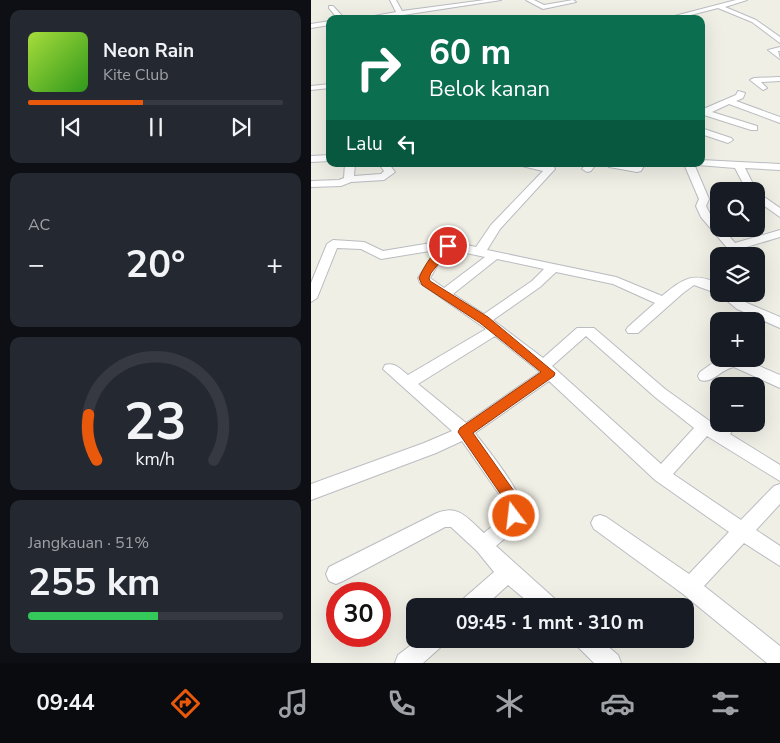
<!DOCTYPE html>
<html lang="id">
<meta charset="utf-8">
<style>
:root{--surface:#171b24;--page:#242831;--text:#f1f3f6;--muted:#9ea1a6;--line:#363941;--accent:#ea580c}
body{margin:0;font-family:"Nunito Sans",sans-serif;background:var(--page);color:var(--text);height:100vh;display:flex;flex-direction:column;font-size:19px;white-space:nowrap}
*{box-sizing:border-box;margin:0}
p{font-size:16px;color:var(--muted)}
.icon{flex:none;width:28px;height:28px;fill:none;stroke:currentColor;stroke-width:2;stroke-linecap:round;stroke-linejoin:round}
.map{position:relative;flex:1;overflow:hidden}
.drawer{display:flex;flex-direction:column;gap:10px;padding:10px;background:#0d0f14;width:311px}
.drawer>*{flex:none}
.top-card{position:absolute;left:15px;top:15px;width:379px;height:152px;border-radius:10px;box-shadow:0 5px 20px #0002;background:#0b6e4f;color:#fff;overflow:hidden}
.buttons{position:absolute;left:399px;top:182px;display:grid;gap:10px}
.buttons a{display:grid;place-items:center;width:55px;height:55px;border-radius:10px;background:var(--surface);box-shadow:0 5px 20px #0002;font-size:25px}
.speed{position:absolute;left:15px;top:582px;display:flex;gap:10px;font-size:25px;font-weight:700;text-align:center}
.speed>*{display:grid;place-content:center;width:65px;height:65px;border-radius:50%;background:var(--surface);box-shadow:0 5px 20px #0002;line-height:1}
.speed .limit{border:8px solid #d22;background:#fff;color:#111}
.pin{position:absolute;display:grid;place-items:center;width:42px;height:42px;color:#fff;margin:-21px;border:2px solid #fff;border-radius:50%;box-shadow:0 1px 5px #0007}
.me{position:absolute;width:55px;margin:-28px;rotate:345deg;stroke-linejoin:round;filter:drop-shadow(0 0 4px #0008)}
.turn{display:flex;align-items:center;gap:18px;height:105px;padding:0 20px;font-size:22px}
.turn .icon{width:65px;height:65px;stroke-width:2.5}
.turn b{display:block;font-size:35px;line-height:42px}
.then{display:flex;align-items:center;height:48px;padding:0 20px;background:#0003;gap:10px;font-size:19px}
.big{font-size:38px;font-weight:700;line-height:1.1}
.drawer .widget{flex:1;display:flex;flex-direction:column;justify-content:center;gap:8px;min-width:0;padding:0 18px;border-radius:10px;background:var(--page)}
.drawer .dial{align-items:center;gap:0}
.dial svg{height:130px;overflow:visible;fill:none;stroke:var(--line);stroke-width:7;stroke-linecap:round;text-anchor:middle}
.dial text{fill:var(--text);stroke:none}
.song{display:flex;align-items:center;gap:15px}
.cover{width:60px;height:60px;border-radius:8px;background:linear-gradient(135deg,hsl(80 70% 55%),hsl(110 70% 35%))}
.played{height:5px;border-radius:2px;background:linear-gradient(90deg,var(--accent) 45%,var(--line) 45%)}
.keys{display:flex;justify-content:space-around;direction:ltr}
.heat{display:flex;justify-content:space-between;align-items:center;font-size:28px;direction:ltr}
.charge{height:8px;border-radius:4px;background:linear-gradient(90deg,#34c759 51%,var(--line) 0)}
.trip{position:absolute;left:95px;top:598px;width:288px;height:50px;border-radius:10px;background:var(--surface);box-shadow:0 5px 20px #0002;font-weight:700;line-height:50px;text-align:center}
.dock{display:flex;height:80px;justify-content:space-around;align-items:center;background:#090b0e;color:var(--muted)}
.dock .icon{width:35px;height:35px}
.dock .selected{color:var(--accent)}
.dock b{font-size:22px;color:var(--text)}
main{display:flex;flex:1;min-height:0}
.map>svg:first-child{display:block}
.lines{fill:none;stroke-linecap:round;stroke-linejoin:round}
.minor-casing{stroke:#babcc1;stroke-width:2}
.minor{fill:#fff;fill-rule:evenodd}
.route{fill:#ea580c;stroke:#983908}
</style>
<main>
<section class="drawer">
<div class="widget">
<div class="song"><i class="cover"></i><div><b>Neon Rain</b><p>Kite Club</p></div></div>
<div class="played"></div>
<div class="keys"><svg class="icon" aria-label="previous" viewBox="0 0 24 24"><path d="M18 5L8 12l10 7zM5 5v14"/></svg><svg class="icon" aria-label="pause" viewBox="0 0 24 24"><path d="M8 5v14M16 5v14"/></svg><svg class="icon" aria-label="next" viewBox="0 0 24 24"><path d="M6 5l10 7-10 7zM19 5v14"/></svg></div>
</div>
<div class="widget"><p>AC</p>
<div class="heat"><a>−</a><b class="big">20°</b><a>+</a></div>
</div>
<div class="widget dial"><svg viewBox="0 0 100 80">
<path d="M14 69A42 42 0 1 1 86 69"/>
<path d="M14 69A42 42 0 0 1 9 41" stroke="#ea580c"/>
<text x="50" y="56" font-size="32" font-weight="700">23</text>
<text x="50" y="72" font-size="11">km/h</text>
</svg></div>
<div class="widget"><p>Jangkauan · 51%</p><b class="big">255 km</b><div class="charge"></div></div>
</section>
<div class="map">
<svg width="469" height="663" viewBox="0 0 469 663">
<rect width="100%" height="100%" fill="#efefe6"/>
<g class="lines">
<defs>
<g id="minor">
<polygon points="79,0 85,0 91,11 174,0 190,0 66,19 47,19 85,12"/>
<polygon points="215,0 223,0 233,5 262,0 265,2 232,9"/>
<polygon points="425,0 436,0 414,7 445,20 469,37 469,43 441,22 407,8 364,19 352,19"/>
<polygon points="18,6 22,6 34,19 27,19 18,8"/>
<polygon points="19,21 19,25 0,28 0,24"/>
<polygon points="469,47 469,51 467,51 469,59 457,50"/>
<polygon points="469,77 469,81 450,82 456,88 452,90 439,80 443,78"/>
<polygon points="19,84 19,88 0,90 0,86"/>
<polygon points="427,91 434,93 432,98 425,101 469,117 469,123 418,104 401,112 446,126 446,130 440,130 393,115 390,116 390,110 425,95"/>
<polygon points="390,128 420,138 422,140 417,143 390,134"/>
<polygon points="19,155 19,161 0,162 0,156"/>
<polygon points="390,160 469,164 469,170 434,168 446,192 469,208 469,217 445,200 445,191 436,191 424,168 387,165 386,164 390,164"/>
<polygon points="34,164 44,164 43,176 70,174 73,171 68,164 78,164 84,172 73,180 40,182 30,186 0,187 0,181 28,180 33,178"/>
<path d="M 210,164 L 228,164 L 243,167 L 244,169 L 189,229 L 176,250 L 305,277 L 351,296 C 372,279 382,271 408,284 L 408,294 L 423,294 L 436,303 L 469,317 L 469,328 L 426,309 L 408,294 L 383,285 L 372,293 L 327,333 L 317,333 L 315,330 L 317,327 L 344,303 L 302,284 L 245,272 L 229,287 L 182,320 L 232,358 L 266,328 L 283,328 L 354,389 L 400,422 L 406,426 L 408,424 L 426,424 L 419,434 L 469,465 L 469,481 L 396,436 L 362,474 L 430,520 L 463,486 L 469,484 L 469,504 L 445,530 L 469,546 L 469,566 L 433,543 L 393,586 L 469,646 L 469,663 L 456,663 L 372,594 L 283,529 L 280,523 L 283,517 L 289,515 L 295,517 L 378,574 L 418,532 L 344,480 L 238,381 L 164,433 C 176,449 217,498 212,515 C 208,529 195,537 185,546 L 244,599 L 247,606 L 222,606 L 197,585 L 174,606 L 149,606 L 152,599 L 183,572 L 166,551 L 140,527 L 134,527 L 32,581 L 25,584 L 18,581 L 15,574 L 18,567 L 126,513 C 148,504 157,519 173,533 C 182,525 197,518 195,504 L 151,441 L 125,453 L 0,500 L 0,484 L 113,443 L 141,431 L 72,369 L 74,365 C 84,362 89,369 97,375 L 175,329 L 109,283 L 107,278 L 125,250 L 70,259 L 50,249 L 26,248 L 6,298 L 0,302 L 0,283 L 16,244 L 22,240 L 53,242 L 72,251 L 126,242 L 142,242 L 165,247 L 180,225 L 232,171 L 211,166 ZM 141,250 L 174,257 L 133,288 L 119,278 L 129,261 ZM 186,259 L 233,269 L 221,281 L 173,314 L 142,294 ZM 184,336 L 229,372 L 155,423 L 107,384 ZM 275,336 L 344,397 L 383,428 L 350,464 L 241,366 Z"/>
<polygon points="275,164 285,164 280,171 276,172 271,169"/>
<polygon points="293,164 323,166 324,164 334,164 330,171 326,172 298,167"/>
<polygon points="373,164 383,164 398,199 395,206 399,214 408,223 408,229 412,229 424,243 469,230 469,237 422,251 418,250 390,217 385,206 388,199"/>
<path d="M 407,359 L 432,359 L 469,375 L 469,388 L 423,367 C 410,369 402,384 389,380 L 387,376 L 389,372 Z"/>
<polygon points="108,639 134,639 131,646 112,663 84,663 87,655"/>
<polygon points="263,639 288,639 307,655 310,663 283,663 266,646"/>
</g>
</defs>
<use href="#minor" class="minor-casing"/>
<use href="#minor" class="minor"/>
</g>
<path class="route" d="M 137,243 L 142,246 L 120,273 L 118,278 L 119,281 L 177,317 L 244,373 L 243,376 L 162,433 L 210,501 C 213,509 212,513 209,520 L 203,522 L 198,520 L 196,516 L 197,505 L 147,432 L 149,428 L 230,372 L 169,323 L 111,285 L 108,278 C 113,266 124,248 137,243 Z"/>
</svg>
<div class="buttons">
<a><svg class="icon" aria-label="search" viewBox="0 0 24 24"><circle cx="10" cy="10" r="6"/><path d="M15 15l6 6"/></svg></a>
<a><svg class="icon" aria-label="layers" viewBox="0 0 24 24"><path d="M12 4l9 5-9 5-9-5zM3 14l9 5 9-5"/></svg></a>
<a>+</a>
<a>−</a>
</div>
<div class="speed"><div class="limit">30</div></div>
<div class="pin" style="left:137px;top:246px;background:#d93025"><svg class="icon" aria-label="arrive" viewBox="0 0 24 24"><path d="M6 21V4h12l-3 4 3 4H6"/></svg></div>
<svg class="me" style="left:203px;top:516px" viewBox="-20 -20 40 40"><circle r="17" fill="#ea580c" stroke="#fff" stroke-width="3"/><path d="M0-11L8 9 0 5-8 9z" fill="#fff"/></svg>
<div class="trip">09:45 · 1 mnt · 310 m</div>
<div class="top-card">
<div class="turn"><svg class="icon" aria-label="right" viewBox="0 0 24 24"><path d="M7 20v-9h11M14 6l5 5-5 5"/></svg><div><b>60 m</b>Belok kanan</div></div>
<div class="then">Lalu<svg class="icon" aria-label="left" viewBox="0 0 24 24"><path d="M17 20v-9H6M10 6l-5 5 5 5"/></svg></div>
</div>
</div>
</main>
<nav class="dock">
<b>09:44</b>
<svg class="icon selected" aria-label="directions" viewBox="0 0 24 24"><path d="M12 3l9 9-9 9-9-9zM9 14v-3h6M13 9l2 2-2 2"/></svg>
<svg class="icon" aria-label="music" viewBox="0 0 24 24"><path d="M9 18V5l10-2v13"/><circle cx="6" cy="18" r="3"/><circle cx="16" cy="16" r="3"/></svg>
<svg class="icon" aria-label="phone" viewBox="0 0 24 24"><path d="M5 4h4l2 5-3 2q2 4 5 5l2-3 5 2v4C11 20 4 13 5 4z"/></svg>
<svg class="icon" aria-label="climate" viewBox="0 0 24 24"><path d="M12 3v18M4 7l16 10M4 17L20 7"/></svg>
<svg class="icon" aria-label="car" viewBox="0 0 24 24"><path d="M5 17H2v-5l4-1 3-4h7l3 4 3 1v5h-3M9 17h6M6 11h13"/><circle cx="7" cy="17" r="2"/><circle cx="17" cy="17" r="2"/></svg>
<svg class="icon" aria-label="filters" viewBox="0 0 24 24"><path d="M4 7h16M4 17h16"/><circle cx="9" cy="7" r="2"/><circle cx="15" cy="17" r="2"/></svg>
</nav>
